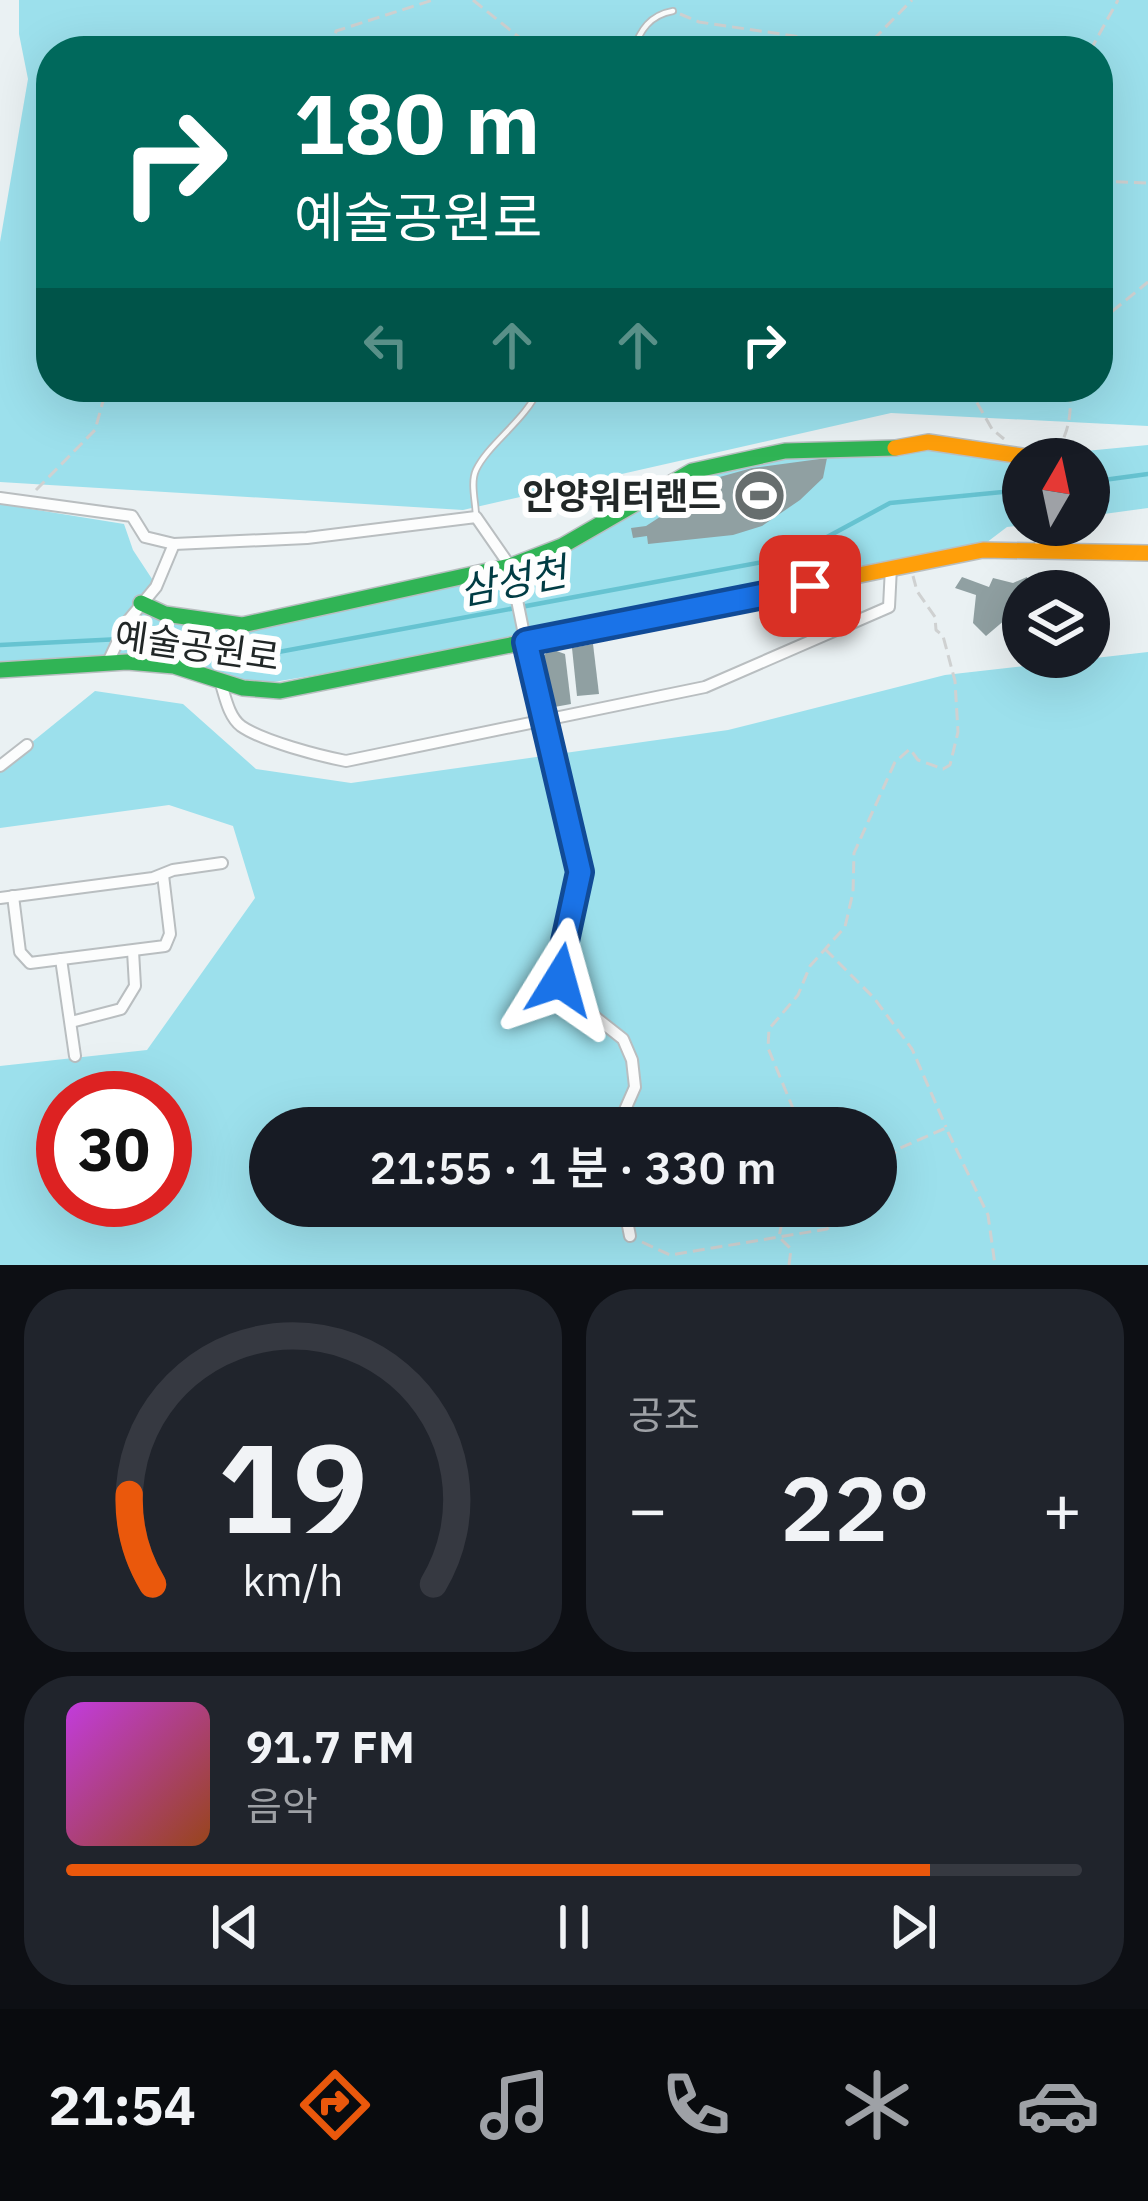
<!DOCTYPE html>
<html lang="ko">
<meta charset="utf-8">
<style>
:root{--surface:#171b24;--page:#20242c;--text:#f1f3f6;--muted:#9ea1a6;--line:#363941;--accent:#ea580c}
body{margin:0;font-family:"IBM Plex Sans","Noto Sans KR",sans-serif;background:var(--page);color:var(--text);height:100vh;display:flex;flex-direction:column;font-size:45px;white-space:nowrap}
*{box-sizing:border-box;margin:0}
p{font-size:39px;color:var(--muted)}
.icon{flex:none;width:66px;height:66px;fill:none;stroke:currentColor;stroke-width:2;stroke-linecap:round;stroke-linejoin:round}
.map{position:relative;height:1265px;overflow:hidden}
.details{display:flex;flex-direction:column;gap:24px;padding:24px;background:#0d0f14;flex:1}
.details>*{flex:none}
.guide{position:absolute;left:36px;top:36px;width:1077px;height:366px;border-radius:48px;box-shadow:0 12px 48px #0002;background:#00695c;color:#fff;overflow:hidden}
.needle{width:78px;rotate:9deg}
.tools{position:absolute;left:1002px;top:438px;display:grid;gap:24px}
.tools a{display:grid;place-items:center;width:108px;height:108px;border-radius:50%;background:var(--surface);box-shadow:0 12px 48px #0002;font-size:60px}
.speed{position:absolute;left:36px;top:1071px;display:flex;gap:24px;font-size:60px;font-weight:700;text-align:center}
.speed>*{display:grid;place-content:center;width:156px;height:156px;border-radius:50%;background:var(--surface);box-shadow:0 12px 48px #0002;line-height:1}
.speed .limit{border:18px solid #d22;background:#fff;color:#111}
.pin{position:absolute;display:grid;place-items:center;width:102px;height:102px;color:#fff;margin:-51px;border-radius:24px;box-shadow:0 6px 18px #0006}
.me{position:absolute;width:132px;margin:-66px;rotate:8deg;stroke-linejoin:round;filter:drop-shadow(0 0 9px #0008)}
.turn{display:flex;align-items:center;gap:42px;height:252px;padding:0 60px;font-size:54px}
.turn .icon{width:156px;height:156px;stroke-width:2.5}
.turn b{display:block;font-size:84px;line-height:102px}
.lanes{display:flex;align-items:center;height:114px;padding:0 60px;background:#0003;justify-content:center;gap:60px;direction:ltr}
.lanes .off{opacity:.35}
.big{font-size:90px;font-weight:600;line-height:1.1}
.details .widget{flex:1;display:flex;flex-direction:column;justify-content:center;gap:18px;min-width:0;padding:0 42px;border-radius:48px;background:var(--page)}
.details .dial{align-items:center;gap:0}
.dial svg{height:312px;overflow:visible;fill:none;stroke:var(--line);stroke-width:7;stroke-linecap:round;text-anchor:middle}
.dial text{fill:var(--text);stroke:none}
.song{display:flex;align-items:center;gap:36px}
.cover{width:144px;height:144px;border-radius:18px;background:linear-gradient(135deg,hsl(290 70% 55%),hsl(20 70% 35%))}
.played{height:12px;border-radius:6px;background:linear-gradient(90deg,var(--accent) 85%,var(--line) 85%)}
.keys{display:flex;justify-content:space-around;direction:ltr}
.heat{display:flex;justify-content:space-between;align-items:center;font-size:66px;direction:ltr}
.details .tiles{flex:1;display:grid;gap:24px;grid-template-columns:1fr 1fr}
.widget:last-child{grid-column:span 2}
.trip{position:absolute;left:249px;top:1107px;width:648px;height:120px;border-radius:60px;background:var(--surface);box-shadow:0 12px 48px #0002;font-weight:600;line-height:120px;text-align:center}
.tabs{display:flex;height:192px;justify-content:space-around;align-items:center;background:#090b0e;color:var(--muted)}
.tabs .icon{width:84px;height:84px}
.tabs .active{color:var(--accent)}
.tabs b{font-size:54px;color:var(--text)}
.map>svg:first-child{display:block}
.green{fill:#9ce0ec;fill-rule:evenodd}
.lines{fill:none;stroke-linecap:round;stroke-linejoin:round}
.stream{stroke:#66c3d1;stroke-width:4.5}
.building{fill:#90a0a2}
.lane-casing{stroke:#b9bec0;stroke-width:8}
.street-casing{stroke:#b9bec0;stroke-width:14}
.fast-casing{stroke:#b9bec0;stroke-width:18}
.slow-casing{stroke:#b9bec0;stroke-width:18}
.path{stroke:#cfd1d1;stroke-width:3;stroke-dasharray:12 6;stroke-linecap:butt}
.lane{stroke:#fcfdfd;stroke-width:4.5}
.street{stroke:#fcfdfd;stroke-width:10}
.fast{stroke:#30b455;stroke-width:15}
.slow{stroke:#ff9f0a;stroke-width:15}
.route-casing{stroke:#114b97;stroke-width:30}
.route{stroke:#1a73e8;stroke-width:21}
.labels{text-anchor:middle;stroke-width:12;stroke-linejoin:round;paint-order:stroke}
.poi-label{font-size:36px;font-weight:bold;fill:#212727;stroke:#fefefe;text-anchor:end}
.street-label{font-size:36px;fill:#212727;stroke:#fefefe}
.water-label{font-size:39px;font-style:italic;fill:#013c44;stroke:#fefefe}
</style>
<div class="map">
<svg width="1148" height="1265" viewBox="0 0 1148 1265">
<rect width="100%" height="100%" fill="#eaf1f3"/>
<g class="green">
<path d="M 19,0 L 1148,0 L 1148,426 L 891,413 L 463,510 L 0,482 L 0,242 L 28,79 L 19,34 ZM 51,51 L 1098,51 L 1098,387 L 51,387 Z"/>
<polygon points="929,441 1044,455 1148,445 1148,508 1089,516 1089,459 1023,459 1023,525 1007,527 982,546 526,640 243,687 174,664 0,668 0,504 124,524 133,550 156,585 142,602 242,624 510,565 692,470"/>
<path d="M 1148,652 L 1148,1265 L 0,1265 L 0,1066 L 147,1050 L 255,898 L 233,826 L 169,805 L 0,828 L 0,768 L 95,691 L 183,704 L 256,769 L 351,783 L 728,730 L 945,675 ZM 63,1098 L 165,1098 L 165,1200 L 63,1200 ZM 270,1128 L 876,1128 L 876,1206 L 270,1206 Z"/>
</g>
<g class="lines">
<g class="stream">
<polyline points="1089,482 1148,474"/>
<polyline points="0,645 141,638 273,653 790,557 890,503 1023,490"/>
</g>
</g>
<g class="building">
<polygon points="827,458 823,478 800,500 762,526 733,535 648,544 647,536 633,538 631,528 646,526 663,515 658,508 698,483 752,468"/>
<polygon points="962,577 989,587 993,578 1013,583 1027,577 1031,591 1023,591 1023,626 1009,630 1006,619 986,636 973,623 976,595 955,588"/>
<polygon points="593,644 599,694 577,696 572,648"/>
<polygon points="551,649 565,654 571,704 549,708 542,657"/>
</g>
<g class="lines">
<defs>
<g id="lane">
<path d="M 633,51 C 640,30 650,15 673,11"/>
<path d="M 476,517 C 476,503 470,483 476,470 C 488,444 526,420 540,387"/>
</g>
<g id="street">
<polyline points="0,498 132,516 145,537 174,544 307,538 476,517 510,566 542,722 580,872 560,964 560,980 566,994 623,1039 632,1060 635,1087 617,1128"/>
<polyline points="1040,549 1042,525"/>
<polyline points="108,662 127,622 156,587 174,544"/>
<path d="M 220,681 C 225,695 228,716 241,726 C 262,741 320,756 346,761 L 705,687 L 889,607 L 891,567"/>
<polyline points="0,766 27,745"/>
<polyline points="13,896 20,952 30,963 165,946 170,934 163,875"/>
<polyline points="0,898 153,878 173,870 222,863"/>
<polyline points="61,959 75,1056"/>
<polyline points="71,1022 121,1009 135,986 133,951"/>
<polyline points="624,1206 630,1236"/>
</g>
<g id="fast">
<polyline points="141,603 165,614 242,625 510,566 562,546 692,471 785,451 895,448"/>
<polyline points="0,670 127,662 174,666 243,688 280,691 726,602"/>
</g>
<g id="slow">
<polyline points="895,448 928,442 1043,459"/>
<polyline points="726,602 983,550 1148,553"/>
</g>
</defs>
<use href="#lane" class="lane-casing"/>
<use href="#street" class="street-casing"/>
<use href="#fast" class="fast-casing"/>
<use href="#slow" class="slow-casing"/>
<g class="path">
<polyline points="473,0 536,51"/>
<polyline points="680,14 699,22 862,46 871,42 912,0"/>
<polyline points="332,51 336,31 433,0"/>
<polyline points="1090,51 1118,0"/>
<polyline points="1098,181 1148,183"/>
<polyline points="1098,323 1148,282"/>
<polyline points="968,387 992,429 1004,439"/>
<path d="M 1054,450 L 1058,450 C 1070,428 1072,411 1069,387"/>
<polyline points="36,490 95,430 107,387"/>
<polyline points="825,949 874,998 912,1049 946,1127"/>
<polyline points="797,1128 797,1118 768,1048 769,1029 798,995 810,966 845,927 853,892 854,853 895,762 910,749 918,760 943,769 950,765 958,732 955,681 943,636 936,630 935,617 917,591 913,576"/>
<polyline points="876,1174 898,1149 946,1128 988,1215 995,1265"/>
<polyline points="642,1242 670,1255 779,1237 827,1229 847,1206"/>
<polyline points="789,1265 791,1249 779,1237 782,1222 793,1206"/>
</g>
<use href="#lane" class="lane"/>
<use href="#street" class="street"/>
<use href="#fast" class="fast"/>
<use href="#slow" class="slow"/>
</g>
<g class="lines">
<defs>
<polyline id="route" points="560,980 560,964 580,872 526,642 810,586"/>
</defs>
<use href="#route" class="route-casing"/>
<use href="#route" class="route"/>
</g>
<defs>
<symbol id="stadium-disc" viewBox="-11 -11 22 22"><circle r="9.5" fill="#676e6e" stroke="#fefefe"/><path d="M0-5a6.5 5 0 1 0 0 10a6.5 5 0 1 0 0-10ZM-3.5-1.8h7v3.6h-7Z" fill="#fff"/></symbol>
</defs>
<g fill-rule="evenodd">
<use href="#stadium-disc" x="730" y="466" width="59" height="59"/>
</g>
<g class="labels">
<g class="poi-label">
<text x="721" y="509">안양워터랜드</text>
</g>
<g class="street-label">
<text transform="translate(197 646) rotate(8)" y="13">예술공원로</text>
</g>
<g class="water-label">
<text transform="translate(513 581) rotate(-11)" y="14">삼성천</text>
</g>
</g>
</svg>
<div class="tools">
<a><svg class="needle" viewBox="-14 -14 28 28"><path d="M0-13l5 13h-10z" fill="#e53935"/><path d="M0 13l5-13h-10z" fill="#9ea1a6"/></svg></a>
<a><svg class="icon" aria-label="layers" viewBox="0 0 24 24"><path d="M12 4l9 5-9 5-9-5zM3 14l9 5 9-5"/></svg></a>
</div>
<div class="speed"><div class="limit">30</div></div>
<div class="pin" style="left:810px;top:586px;background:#d93025"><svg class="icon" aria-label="arrive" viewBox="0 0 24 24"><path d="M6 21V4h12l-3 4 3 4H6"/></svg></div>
<svg class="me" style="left:560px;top:980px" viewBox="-20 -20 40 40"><path d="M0-17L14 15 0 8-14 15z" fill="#1a73e8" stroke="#fff" stroke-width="4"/></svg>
<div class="trip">21:55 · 1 분 · 330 m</div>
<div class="guide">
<div class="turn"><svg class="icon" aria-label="right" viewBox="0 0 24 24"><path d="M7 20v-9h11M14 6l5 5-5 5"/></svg><div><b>180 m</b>예술공원로</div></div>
<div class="lanes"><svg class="icon off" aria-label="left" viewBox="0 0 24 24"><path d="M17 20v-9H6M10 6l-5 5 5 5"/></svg><svg class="icon off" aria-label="ahead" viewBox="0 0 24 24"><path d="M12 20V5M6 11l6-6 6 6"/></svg><svg class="icon off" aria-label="ahead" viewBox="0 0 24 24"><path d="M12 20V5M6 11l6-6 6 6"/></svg><svg class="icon" aria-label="right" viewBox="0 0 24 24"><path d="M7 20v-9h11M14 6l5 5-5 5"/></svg></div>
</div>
</div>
<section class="details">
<div class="tiles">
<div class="widget dial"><svg viewBox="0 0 100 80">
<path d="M14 69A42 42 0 1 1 86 69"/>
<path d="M14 69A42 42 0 0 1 8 46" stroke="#ea580c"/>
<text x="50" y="56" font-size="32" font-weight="700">19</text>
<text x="50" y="72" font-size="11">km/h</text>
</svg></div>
<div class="widget"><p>공조</p>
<div class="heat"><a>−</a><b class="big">22°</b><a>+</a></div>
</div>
<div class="widget">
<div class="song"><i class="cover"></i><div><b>91.7 FM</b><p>음악</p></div></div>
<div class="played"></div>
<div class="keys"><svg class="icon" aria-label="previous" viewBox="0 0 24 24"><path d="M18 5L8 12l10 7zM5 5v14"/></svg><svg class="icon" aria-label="pause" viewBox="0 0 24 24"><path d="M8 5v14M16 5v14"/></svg><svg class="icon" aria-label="next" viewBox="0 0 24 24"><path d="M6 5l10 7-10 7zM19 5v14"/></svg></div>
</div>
</div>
</section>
<nav class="tabs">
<b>21:54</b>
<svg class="icon active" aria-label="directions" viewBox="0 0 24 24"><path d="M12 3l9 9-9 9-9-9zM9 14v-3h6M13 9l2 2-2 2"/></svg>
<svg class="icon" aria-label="music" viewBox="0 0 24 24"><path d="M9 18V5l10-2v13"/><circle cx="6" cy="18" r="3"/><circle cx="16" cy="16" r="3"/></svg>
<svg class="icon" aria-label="phone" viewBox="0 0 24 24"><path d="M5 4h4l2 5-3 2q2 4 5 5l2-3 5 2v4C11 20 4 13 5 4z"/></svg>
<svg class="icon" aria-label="climate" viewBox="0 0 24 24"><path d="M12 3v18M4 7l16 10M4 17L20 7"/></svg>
<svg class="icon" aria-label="car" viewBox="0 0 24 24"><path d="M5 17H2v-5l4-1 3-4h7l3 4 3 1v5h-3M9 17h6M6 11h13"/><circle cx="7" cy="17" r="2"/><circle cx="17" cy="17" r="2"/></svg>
</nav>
